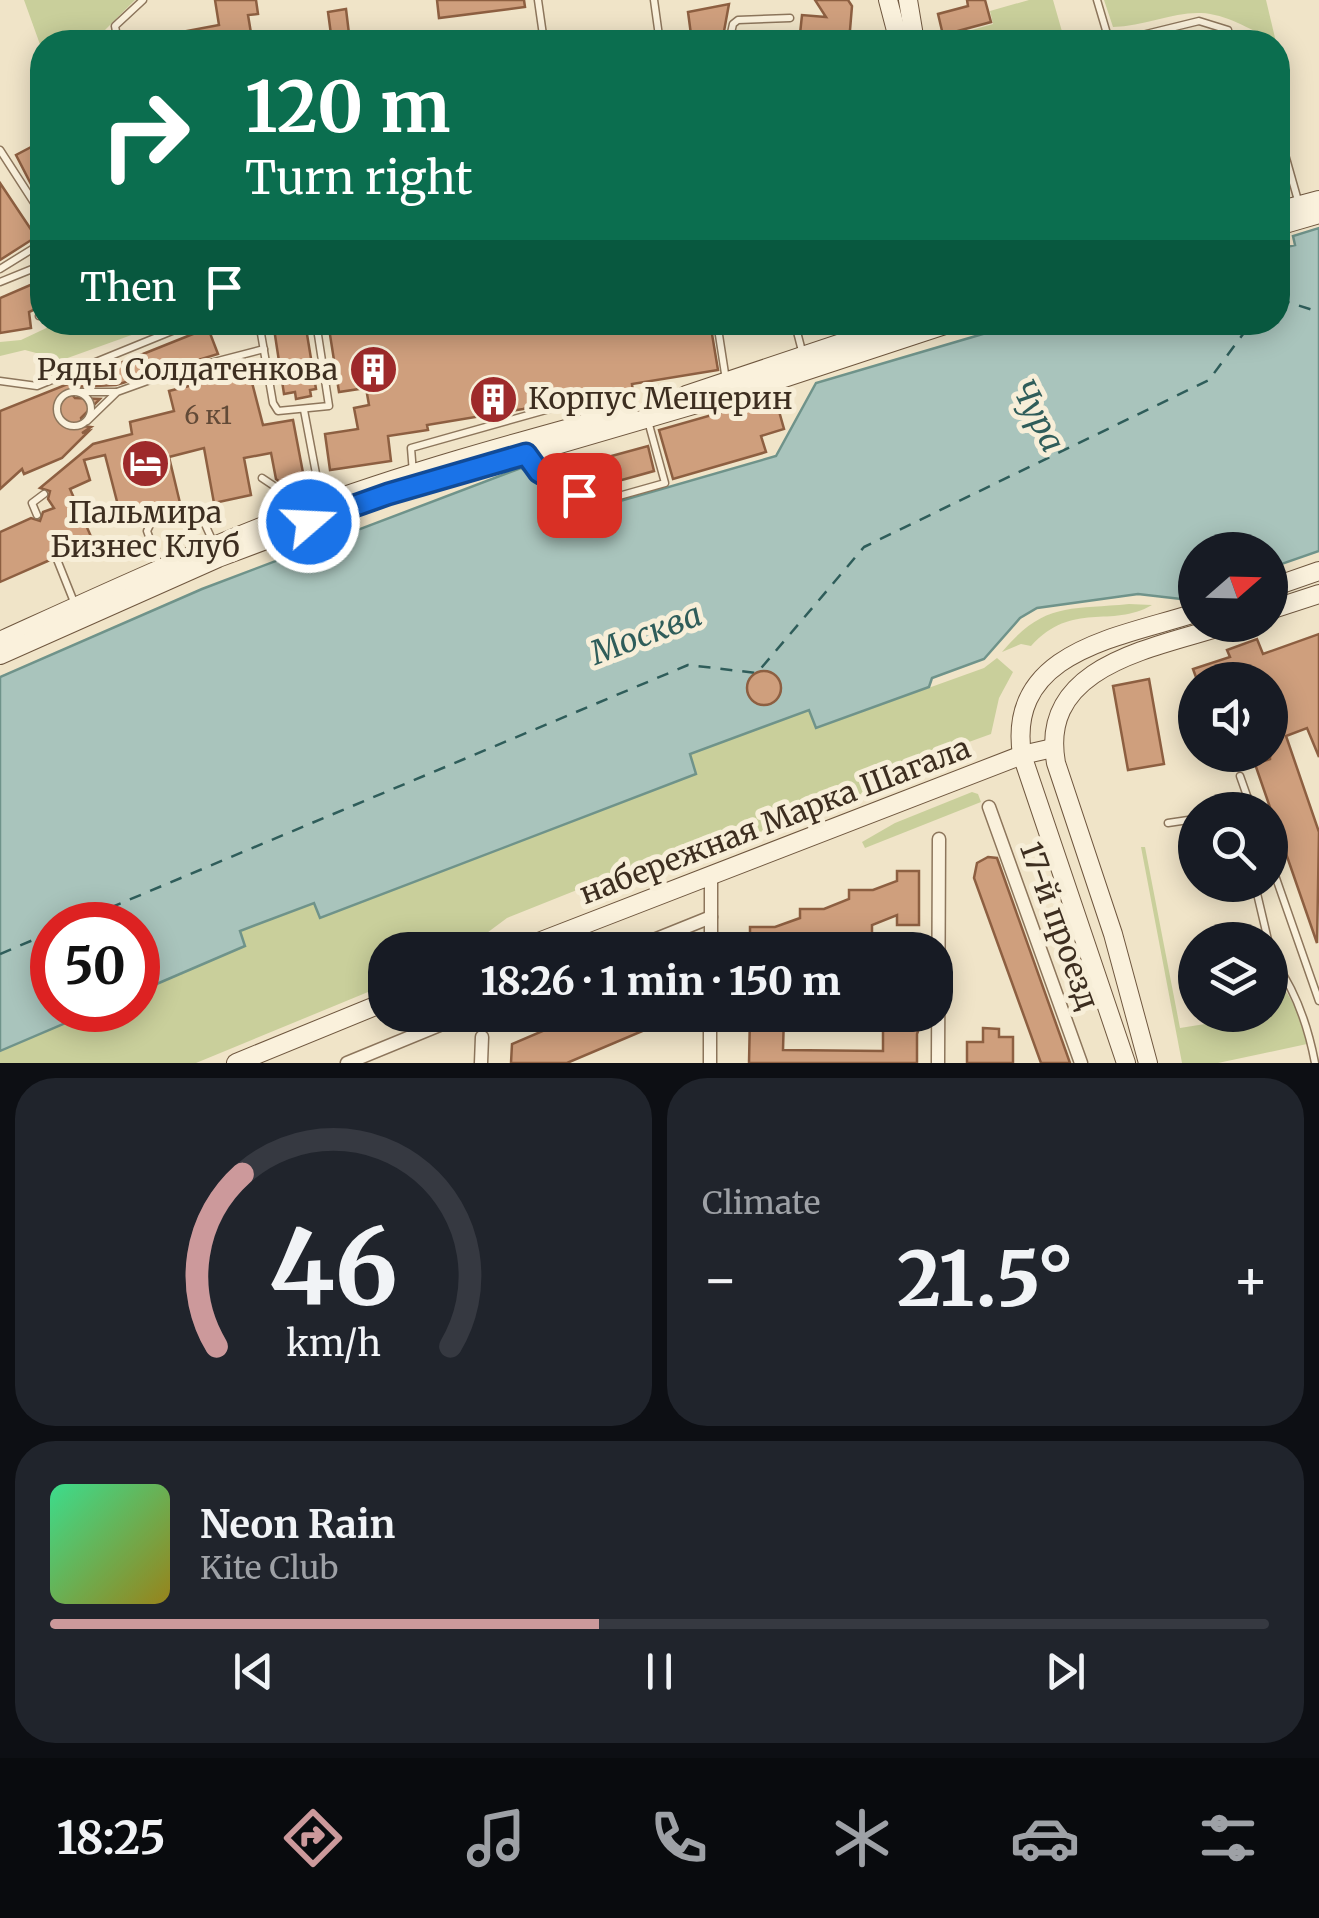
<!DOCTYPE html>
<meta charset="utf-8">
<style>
:root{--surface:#171b24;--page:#20242c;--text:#f1f3f6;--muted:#9ea1a6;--line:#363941;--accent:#cc999b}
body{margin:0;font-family:Merriweather,serif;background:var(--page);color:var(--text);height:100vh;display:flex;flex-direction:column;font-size:38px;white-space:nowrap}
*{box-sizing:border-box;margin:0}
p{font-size:32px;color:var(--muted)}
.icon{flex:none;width:55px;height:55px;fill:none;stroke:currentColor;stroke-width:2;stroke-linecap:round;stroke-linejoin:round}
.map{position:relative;height:1063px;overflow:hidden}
.sheet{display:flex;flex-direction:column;gap:15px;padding:15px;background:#0d0f14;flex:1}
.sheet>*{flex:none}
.banner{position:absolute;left:30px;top:30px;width:1260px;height:305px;border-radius:40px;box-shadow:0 5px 25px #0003;background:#0b6e4f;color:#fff;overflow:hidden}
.needle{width:65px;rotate:70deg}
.controls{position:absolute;left:1178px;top:532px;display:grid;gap:20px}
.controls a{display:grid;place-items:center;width:110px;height:110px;border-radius:50%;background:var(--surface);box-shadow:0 5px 25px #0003;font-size:50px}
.speed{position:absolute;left:30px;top:902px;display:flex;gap:20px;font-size:50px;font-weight:700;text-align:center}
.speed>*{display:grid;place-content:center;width:130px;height:130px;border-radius:50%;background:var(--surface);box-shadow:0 5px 25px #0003;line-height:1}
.speed .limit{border:15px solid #d22;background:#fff;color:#111}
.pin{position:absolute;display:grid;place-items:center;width:85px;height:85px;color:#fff;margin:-42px;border-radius:20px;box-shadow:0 5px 15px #0006}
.me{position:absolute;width:110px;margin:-55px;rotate:71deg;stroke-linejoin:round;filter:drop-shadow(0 0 8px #0008)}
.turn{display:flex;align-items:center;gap:35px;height:210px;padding:0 50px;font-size:45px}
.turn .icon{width:130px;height:130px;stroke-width:2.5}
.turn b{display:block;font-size:70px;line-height:85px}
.then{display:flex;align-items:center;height:95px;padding:0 50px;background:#0003;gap:20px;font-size:38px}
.big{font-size:75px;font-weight:800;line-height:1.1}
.sheet .tile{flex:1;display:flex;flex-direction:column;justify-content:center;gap:15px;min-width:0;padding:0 35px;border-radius:40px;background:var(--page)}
.sheet .dial{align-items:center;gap:0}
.dial svg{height:260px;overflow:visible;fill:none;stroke:var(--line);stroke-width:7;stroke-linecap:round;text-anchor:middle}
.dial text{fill:var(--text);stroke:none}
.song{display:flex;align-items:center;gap:30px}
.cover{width:120px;height:120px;border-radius:15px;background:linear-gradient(135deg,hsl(150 70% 55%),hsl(50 70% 35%))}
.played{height:10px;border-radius:5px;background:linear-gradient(90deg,var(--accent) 45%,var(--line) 45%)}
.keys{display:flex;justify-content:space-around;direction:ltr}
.heat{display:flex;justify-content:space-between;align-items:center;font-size:55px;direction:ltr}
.sheet .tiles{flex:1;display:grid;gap:15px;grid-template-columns:1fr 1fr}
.tile:last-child{grid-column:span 2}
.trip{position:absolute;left:368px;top:932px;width:585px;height:100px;border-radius:40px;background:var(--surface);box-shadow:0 5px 25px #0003;font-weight:800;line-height:100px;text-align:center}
.tabs{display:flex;height:160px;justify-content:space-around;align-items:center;background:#090b0e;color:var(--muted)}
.tabs .icon{width:70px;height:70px}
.tabs .active{color:var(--accent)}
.tabs b{font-size:45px;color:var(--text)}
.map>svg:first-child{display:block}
.green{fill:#c9cf9b}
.water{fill:#a9c4bc;stroke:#6f938a;stroke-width:2.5}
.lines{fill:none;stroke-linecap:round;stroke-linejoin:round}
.ferry{stroke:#2f5d5a;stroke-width:2.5;stroke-dasharray:12 10;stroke-linecap:butt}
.building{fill:#cf9f7d;stroke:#8d5f41;stroke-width:2.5}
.lane-casing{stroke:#8d765c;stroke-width:9}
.street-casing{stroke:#8d765c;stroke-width:15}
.secondary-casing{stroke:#6f573f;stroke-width:20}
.lane{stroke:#faf1dc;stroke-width:6}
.street{stroke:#faf1dc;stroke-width:12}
.secondary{stroke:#faf1dc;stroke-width:18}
.route-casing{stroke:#114b97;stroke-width:25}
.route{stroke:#1a73e8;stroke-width:18}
.labels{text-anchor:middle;stroke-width:10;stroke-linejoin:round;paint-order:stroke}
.number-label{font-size:25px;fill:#624a37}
.poi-label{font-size:30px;fill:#3d2e20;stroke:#f7eed8;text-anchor:end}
.street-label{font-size:30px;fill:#3d2e20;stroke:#f7eed8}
.water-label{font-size:32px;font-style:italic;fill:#2f5d5a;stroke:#f7eed8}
</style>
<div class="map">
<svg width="1319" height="1063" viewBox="0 0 1319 1063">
<rect width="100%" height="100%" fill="#f0e4c8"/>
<g class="green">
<polygon points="24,0 135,0 104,31 106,42 42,42 42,50"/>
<polygon points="1029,0 1053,0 1063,35 1037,42 941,42 940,39 993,24 990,11"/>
<path d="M 1104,0 L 1266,0 L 1276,42 C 1253,31 1227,14 1201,13 C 1173,12 1144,26 1113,27 Z"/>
<polygon points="165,323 62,360 25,350 0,356 0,342 21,340 57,323"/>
<path d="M 1129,604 L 1152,605 C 1111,629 1073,600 1031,646 L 1021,644 L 1002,652 C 1044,602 1068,610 1129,604 Z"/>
<polygon points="997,658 1013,672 999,698 991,734 955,747 955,759 675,870 642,864 507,918 464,950 385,950 385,985 196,1063 0,1063 0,1051 96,1010 138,1010 138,992 244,946 239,931 314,902 321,917 695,774 689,754 810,709 817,728 984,668"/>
<polygon points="972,792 978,794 981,802 865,848 862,842 895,823"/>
<polygon points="1141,847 1145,847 1180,1028 1274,1013 1270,965 1296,1008 1307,1044 1218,1063 1182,1063"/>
</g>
<polygon class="water" points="1319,228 1319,551 1270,568 1270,550 1195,550 1195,594 1181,599 1138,594 1037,608 1020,618 984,659 932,678 929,687 816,728 809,710 690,754 696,774 320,918 314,903 240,931 245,946 138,992 138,925 52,925 52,1010 96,1010 0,1051 0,677 202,589 521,468 589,510 776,456 816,383 1020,323 1278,322 1278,249 1295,245 1293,236"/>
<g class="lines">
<g class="ferry">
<polyline points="1278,299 1319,312"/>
<polyline points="69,925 688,665 757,673 864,547 1209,380 1252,322"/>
<polyline points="0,954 52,932"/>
</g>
</g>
<g class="building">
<polygon points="215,0 256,0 258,14 248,15 252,39 230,42 221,42 220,37 189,42 156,42 155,37 219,25"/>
<polygon points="437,0 524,0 525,7 439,18"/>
<polygon points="815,0 848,0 852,6 849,42 820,42 820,36 800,34 802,15 826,17"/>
<polygon points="967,0 985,0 991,22 943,35 938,14 968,6"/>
<polygon points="729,4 722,42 692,42 688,12"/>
<polygon points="346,9 350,42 332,42 328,12"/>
<polygon points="37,144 42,155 42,185 34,190 16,155"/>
<polygon points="0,183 36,237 0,260"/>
<polygon points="42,280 42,306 29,312 31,328 0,333 0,298"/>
<polygon points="273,322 305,322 316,389 310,390 311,396 296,399 295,392 284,394"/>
<polygon points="328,322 402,322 403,330 448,322 710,322 718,370 632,384 633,392 570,402 558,399 523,409 427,425 428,430 388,436 391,461 330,470 325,434 358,429 354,408 369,405 366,388 339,392"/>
<polygon points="208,328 218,354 116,385 74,387 71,393 75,398 100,399 81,418 83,426 91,427 82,433 89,431 62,458 24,474 22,469 0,489 0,411"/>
<polygon points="249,371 263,425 293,420 304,478 281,483 276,479 271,453 244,458 251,495 214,503 204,448 169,457 180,503 121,517 105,455 84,460 90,480 70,489 93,541 62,554 53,551 50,560 0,582 0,532 31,518 40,521 43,512 54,508 48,499 50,491 40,488 93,444 132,434 130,422 174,411 169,391"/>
<polygon points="775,397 784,429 761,436 766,452 673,479 659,430"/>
<polygon points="648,446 654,471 586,490 581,488 575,466"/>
<polygon points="1319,634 1319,757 1307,728 1286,736 1319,832 1317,943 1255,764 1270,759 1270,680 1197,680 1193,669 1230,657 1227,650 1257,639 1263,654"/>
<circle cx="764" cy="688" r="17"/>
<polygon points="1149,679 1164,764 1128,770 1113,686"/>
<polygon points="988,857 997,858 1070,1063 1041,1063 974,878 977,863"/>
<polygon points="897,871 919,871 919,925 897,925 897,915 872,925 872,944 848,944 849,934 823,943 823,950 750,950 750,927 775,927 800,918 800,909 824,909 849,899 849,890 873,890 897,881"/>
<polygon points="580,1015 680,1015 567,1063 511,1063 512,1044"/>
<polygon points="750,1015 784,1015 783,1050 883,1051 883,1015 918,1015 921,1023 917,1034 917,1063 749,1063"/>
<polygon points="983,1028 999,1029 999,1037 1013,1037 1013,1063 967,1063 967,1042 983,1042"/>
</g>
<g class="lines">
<defs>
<g id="lane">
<polyline points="538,0 544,42"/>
<polyline points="1097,0 1108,37"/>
<polyline points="118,42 115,26 143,0"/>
<polyline points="613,42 659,36 654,0"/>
<polyline points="729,42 733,24 738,20 790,18"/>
<polyline points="1057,42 1076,37 1138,36 1199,21 1228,30"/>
<polyline points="1278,130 1299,204"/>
<polyline points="0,150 42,215"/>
<polyline points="0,269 42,243"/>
<polyline points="0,282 42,265"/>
<polyline points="39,316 42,315"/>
<polyline points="259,322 273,403 278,411 329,406 316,322"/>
<polyline points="717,322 726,380"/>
<polyline points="800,322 796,328 802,351"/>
<polyline points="0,381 37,386 194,322"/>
<circle cx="74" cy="409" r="17"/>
<polyline points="78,392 116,392"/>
<polyline points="304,410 321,500"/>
<polyline points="87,421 117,392 164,375 264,349"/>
<polyline points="526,455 539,472 594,503 665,483 648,421"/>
<polyline points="413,473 411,448 560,406 591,416"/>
<polyline points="262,478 286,494 294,513"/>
<polyline points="37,515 32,503 44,494"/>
<polyline points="56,557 74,602"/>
<polyline points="159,564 147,531 152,521 158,518 199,511 214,544"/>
<polyline points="1240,776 1252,810"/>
<polyline points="1168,823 1195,819"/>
<polyline points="1270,861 1319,1001"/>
<polyline points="1255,885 1268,940"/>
<polyline points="1270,946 1274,961"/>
<path d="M 1270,960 L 1275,962 C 1297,993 1308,1026 1315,1063"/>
</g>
<g id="street">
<polyline points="989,807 1081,1063"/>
<polyline points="629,950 711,917"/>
<polyline points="711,950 711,875"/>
<polyline points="347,1063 464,1015"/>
<polyline points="481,1063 482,1037"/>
<polyline points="710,1063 710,1015"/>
<polyline points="938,1063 939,839"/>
</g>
<g id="secondary">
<polyline points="888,0 899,42"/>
<polyline points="908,0 915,42"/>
<polyline points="1278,211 1319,200"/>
<polyline points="1278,226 1319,214"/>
<polyline points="686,395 904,322"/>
<polyline points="1270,588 1319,571"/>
<polyline points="1270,610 1319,594"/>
<path d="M 0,641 C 99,596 198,550 300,512 C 407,472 518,442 628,412"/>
<polyline points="0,655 218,558 388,494 772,382 954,322"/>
<polyline points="518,950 1022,755 1053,748"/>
<polyline points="236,1063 385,1002"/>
<path d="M 1126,1063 L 1022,755 C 1006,650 1122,637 1195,613"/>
<path d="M 1148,1063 L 1113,934 L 1056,763 C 1038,664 1156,648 1226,625"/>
</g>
</defs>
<use href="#lane" class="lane-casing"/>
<use href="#street" class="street-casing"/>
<use href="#secondary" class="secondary-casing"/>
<use href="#lane" class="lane"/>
<use href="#street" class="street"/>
<use href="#secondary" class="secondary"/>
</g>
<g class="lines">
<defs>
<polyline id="route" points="309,522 388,494 526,454 539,472 579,495"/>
</defs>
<use href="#route" class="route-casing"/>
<use href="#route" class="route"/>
</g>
<defs>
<symbol id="building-disc" viewBox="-11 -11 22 22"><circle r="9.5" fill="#9e2a2b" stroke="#f7eed8"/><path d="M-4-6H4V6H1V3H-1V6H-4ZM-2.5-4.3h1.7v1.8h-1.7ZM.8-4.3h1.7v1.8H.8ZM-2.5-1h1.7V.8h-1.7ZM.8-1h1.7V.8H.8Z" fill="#fff"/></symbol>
<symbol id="hotel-disc" viewBox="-11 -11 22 22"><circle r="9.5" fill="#9e2a2b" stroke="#f7eed8"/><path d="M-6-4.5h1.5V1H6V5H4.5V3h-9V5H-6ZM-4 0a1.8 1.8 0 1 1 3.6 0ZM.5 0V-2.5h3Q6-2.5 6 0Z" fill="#fff"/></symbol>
</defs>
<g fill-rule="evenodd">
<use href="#building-disc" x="346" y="342" width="55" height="55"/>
<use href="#building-disc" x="466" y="372" width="55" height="55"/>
<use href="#hotel-disc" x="118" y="436" width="55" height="55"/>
</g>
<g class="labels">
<g class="number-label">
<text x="208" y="424">6 к1</text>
</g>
<g class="poi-label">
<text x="338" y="380">Ряды Солдатенкова</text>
<text x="528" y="409" text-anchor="start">Корпус Мещерин</text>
<text x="145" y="523" text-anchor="middle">Пальмира<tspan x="145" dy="34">Бизнес Клуб</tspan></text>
</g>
<g class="street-label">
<text transform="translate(775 821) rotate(-21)" y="10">набережная Марка Шагала</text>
<text transform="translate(1059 926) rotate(70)" y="10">17-й проезд</text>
</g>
<g class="water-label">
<text transform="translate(1038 416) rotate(63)" y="11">Чура</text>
<text transform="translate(646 634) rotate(-21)" y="11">Москва</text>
</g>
</g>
</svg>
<div class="controls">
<a><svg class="needle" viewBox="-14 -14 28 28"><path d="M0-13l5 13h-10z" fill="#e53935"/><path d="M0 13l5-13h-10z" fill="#9ea1a6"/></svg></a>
<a><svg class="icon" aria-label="sound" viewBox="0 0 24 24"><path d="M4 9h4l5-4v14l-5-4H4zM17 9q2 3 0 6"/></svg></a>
<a><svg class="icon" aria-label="search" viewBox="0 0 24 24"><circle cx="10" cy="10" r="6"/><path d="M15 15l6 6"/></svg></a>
<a><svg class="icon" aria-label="layers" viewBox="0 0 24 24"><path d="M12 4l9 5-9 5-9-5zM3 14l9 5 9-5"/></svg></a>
</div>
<div class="speed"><div class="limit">50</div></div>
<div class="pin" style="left:579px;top:495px;background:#d93025"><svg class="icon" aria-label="arrive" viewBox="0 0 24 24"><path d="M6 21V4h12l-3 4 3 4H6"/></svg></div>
<svg class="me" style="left:309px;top:522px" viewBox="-20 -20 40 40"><circle r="17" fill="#1a73e8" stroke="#fff" stroke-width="3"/><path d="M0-11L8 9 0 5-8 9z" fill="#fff"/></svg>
<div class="trip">18:26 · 1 min · 150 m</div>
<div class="banner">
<div class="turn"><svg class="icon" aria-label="right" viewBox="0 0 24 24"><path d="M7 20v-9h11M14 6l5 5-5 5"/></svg><div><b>120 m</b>Turn right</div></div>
<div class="then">Then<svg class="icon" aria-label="arrive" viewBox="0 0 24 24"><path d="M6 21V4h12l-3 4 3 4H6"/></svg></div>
</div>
</div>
<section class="sheet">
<div class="tiles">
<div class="tile dial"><svg viewBox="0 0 100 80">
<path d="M14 69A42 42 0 1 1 86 69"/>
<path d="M14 69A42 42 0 0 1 22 16" stroke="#cc999b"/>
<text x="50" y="56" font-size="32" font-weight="700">46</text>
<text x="50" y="72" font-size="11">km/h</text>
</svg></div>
<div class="tile"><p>Climate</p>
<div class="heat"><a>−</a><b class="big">21.5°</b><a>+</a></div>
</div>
<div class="tile">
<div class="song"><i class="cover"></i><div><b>Neon Rain</b><p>Kite Club</p></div></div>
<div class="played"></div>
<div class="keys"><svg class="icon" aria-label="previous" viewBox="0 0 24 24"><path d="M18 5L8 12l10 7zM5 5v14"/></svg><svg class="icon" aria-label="pause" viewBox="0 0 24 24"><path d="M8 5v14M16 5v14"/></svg><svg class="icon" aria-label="next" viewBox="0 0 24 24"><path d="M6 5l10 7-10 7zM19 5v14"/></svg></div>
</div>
</div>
</section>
<nav class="tabs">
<b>18:25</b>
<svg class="icon active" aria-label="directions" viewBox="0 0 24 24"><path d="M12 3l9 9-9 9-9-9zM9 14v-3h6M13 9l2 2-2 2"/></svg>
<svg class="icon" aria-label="music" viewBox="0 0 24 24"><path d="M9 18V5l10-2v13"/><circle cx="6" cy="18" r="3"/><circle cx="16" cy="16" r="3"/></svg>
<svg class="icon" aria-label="phone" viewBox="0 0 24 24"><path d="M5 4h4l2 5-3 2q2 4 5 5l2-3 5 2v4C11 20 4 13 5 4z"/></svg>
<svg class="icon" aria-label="climate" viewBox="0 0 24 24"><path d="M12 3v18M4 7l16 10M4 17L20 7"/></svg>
<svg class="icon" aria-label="car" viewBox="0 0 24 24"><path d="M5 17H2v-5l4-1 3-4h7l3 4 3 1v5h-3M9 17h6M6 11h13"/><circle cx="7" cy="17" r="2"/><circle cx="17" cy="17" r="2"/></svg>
<svg class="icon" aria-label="filters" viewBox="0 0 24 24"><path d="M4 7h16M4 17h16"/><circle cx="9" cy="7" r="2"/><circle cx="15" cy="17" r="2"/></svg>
</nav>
